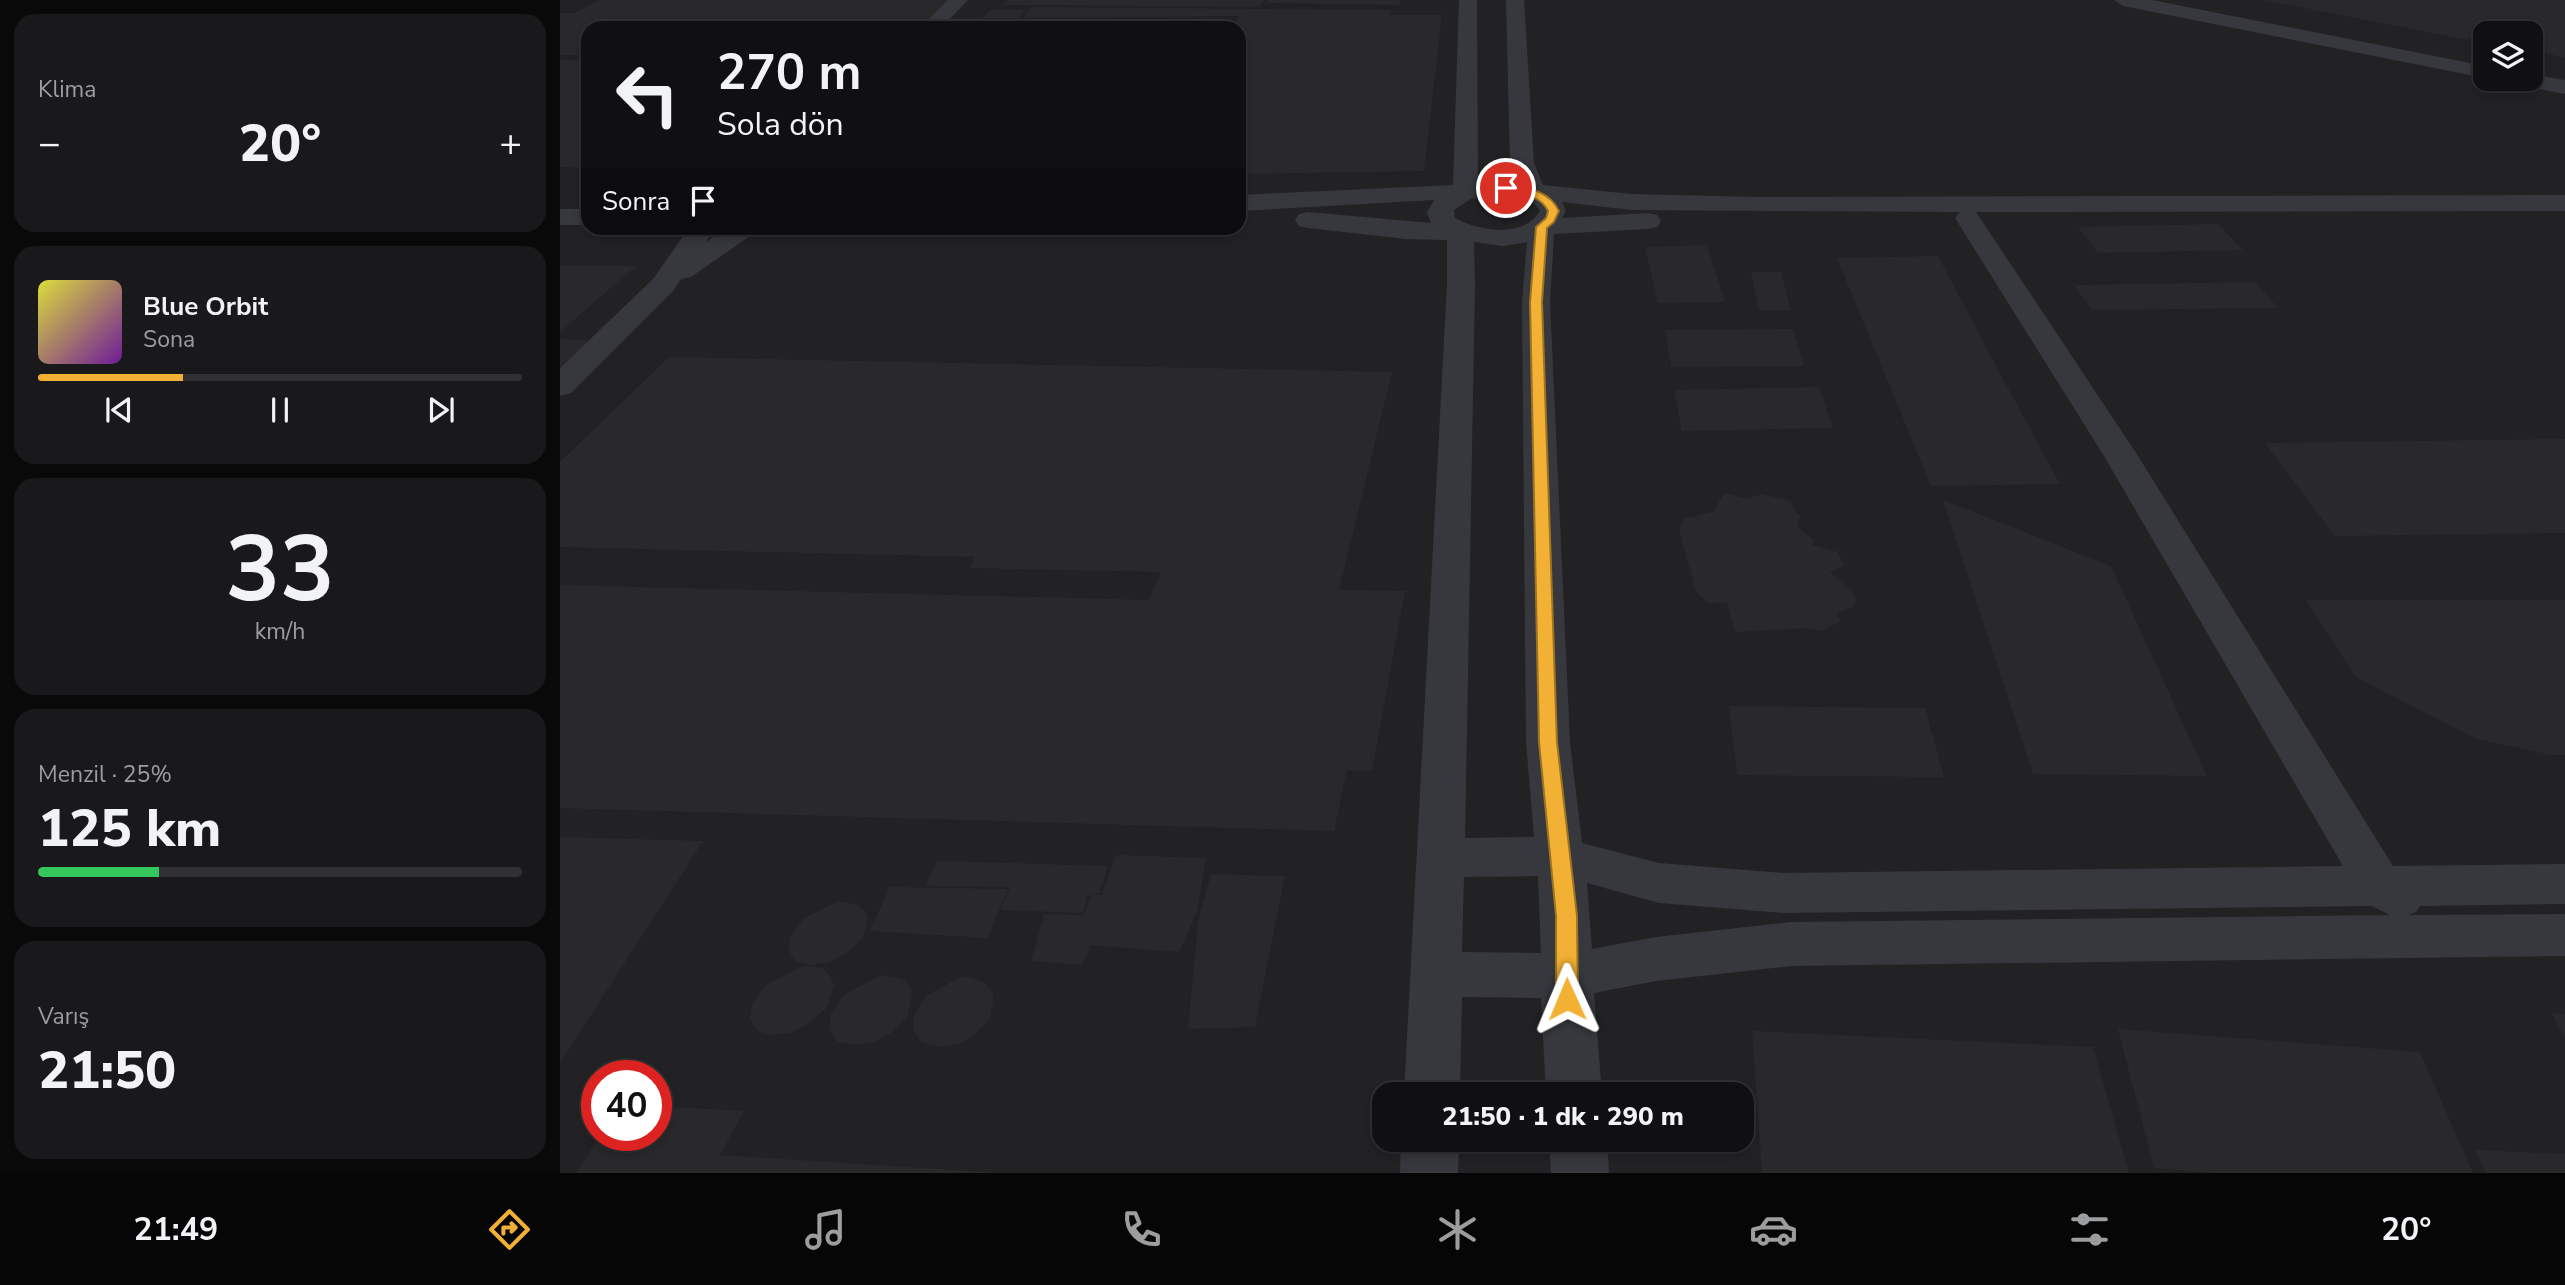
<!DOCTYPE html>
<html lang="tr">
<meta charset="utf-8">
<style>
:root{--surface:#101012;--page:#19191b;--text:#f1f3f6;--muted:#9c9d9f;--line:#303032;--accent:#f2b134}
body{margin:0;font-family:"Nunito Sans",sans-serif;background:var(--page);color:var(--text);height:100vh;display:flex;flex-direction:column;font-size:26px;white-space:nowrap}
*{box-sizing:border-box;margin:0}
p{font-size:23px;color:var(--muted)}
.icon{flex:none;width:38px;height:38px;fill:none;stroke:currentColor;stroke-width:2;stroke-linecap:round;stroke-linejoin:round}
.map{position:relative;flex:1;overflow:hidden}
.sheet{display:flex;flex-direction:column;gap:14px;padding:14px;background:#09090a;width:560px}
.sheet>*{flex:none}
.top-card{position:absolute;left:21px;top:21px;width:665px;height:214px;border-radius:21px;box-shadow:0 4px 10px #0003,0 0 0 2px var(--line);background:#101012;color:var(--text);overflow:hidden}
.fabs{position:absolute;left:1913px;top:21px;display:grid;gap:14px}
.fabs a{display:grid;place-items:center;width:70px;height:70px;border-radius:14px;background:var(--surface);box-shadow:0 4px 10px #0003,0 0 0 2px var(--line);font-size:35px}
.speed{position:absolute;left:21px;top:1060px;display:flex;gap:14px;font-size:35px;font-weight:700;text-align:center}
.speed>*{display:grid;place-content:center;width:91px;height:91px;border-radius:50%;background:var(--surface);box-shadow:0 4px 10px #0003,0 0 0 2px var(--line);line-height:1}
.speed .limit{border:10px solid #d22;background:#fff;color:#111}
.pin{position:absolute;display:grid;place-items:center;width:60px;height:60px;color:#fff;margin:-30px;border:4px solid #fff;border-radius:50%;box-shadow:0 2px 7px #0007}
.me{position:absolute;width:77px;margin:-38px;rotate:359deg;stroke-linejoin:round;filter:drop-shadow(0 0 5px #0008)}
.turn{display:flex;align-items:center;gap:24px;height:147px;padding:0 21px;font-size:32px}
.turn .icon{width:91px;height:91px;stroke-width:2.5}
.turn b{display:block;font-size:49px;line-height:60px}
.then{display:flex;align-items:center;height:66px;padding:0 21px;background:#0003;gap:14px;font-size:26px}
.big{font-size:52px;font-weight:800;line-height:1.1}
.sheet .widget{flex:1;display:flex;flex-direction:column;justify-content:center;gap:10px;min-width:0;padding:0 24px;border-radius:21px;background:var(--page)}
.sheet .dial{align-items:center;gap:0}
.dial b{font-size:91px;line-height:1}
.song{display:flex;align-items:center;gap:21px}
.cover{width:84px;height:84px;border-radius:10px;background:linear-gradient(135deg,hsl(60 70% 55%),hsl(280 70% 35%))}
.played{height:7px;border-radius:4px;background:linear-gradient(90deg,var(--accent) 30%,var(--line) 30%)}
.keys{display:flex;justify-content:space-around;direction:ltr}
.heat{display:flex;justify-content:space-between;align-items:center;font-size:38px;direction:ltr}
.charge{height:10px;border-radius:5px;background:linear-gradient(90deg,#34c759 25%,var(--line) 0)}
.trip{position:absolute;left:812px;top:1082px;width:382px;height:70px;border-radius:21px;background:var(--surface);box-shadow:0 4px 10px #0003,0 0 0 2px var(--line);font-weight:800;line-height:70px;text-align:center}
.dock{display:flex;height:112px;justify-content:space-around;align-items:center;background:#060607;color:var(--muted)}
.dock .icon{width:49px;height:49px}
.dock .selected{color:var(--accent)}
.dock b{font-size:32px;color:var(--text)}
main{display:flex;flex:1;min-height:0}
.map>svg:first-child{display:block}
.built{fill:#222225;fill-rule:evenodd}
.building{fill:#29292c}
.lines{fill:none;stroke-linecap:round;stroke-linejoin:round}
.minor{fill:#37383d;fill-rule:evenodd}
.route{fill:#f2b134;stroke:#9d7322;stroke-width:2}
</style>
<main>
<section class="sheet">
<div class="widget"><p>Klima</p>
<div class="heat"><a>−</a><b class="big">20°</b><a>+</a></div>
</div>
<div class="widget">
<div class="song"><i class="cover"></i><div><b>Blue Orbit</b><p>Sona</p></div></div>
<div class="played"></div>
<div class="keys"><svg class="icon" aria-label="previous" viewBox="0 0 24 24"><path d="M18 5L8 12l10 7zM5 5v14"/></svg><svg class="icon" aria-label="pause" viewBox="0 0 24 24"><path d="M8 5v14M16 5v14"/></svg><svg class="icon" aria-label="next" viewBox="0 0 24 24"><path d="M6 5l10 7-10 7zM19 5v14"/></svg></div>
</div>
<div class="widget dial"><b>33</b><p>km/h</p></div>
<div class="widget"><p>Menzil · 25%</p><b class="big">125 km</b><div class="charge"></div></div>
<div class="widget"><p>Varış</p><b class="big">21:50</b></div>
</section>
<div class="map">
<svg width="2005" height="1173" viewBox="0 0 2005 1173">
<rect width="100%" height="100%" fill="#161618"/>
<path class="built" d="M 0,0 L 2005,0 L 2005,1173 L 0,1173 ZM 28,28 L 679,28 L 679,228 L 28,228 ZM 1925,33 L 1970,33 L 1970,79 L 1925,79 ZM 37,1076 L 96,1076 L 96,1136 L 37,1136 ZM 824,1094 L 1181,1094 L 1181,1139 L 824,1139 Z"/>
<g class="building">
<polygon points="39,0 389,0 361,28 28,28 28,55 0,55 0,13 15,13"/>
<polygon points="448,0 704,0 700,7 443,5"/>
<polygon points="708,0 840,0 839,5 706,3"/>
<polygon points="1704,0 2005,0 2005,58 1970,49 1970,33 1925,33 1925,38 1918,36 1908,40"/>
<polygon points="471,7 833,10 829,15 882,15 864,171 679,174 679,28 673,28 679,16 463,18"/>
<polygon points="431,10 466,10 458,18 422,18"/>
<polygon points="648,19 643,28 416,28 424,20"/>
<polygon points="0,60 28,60 28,168 0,167"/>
<polygon points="1658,224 1683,250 1538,253 1518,227"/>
<polygon points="1147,245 1165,302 1098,303 1085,247"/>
<polygon points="1378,256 1443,379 1500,484 1371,486 1277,258"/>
<polygon points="0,266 76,266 0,332"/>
<polygon points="1191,272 1221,272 1231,311 1199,310"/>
<polygon points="1695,282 1718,308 1532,310 1514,285"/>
<polygon points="1233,329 1244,366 1111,367 1105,330"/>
<polygon points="0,339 30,340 0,367"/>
<polygon points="109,357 832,372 779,590 845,591 812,771 787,770 774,831 0,808 0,585 589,600 601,572 409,568 415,557 0,547 0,462"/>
<polygon points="1259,387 1273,428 1122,431 1114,390"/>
<polygon points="2005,439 2005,533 1775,536 1705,443"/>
<polygon points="1164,493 1188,499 1201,494 1231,501 1235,511 1241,516 1237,526 1254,541 1252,545 1278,552 1284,566 1270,572 1293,592 1296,600 1294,606 1277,613 1280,622 1261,631 1248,628 1175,632 1167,602 1149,604 1135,590 1119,528 1124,519 1154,511"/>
<polygon points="1383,500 1551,566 1647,776 1473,774"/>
<polygon points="1746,600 2005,600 2005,755 1992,755 1916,739 1796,677"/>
<polygon points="1169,706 1365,708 1384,777 1177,775"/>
<polygon points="0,837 143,841 0,1063"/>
<polygon points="556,855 646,858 637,911 619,952 531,945 522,965 471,961 484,914 524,915 531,895 542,895"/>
<polygon points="377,861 548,866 539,893 527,896 523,913 440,910 450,887 365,886"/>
<polygon points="651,874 725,876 695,1027 628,1029 638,922"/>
<polygon points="330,887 448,889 427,938 310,931"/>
<polygon points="279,901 298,905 305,911 308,919 302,939 286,954 269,962 252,965 235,961 228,949 230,937 243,919"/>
<polygon points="244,965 264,969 271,977 274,985 267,1007 251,1022 233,1032 214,1035 197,1031 190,1018 192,1004 206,985"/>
<polygon points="321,975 342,979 350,986 352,994 347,1017 331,1033 313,1042 295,1045 278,1042 269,1028 271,1014 284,995"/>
<polygon points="402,976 422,981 430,988 434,996 430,1018 415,1035 398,1044 380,1047 362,1043 353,1030 354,1016 366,996"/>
<polygon points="1991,1013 2005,1014 2005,1037"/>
<polygon points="1558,1029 1860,1052 1913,1173 1653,1173 1594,1168"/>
<polygon points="1192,1031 1533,1047 1569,1173 1202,1173"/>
<polygon points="96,1106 184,1111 160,1155 440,1173 16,1173 40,1136 96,1136"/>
<polygon points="1915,1150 2005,1154 2005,1173 1926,1173"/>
</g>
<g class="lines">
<g class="minor">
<polygon points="388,0 408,0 381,28 360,28"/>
<path d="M 899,0 L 917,0 L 918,183 L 957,182 L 950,163 L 946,0 L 964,0 L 974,163 L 983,185 L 1071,194 L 1199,197 L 2005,195 L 2005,211 L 1416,212 L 1578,456 L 1833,866 L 2005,864 L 2005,904 L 1860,906 L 1856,912 L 1848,915 L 2005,914 L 2005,956 L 1232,966 L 1096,981 L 1034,993 L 1042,1094 L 986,1094 L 981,998 L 902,997 L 900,1094 L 844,1094 L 887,284 L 887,240 L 846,239 L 748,228 L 739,226 L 735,220 L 739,214 L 748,212 L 871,223 L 867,213 L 874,200 L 679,211 L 679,195 L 893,185 ZM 946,196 C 959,197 973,198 980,211 C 963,239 919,231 895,218 L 894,210 L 911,199 ZM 1002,202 L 1071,210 L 1400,212 L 1395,218 L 1544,456 L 1783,866 L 1223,873 L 1099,863 L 1022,843 L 1010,742 L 990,302 L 994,234 L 1088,229 L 1097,227 L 1101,221 L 1097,215 L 1088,213 L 1002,218 L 1006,211 ZM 914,242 L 943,246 L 967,242 L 962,302 L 966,742 L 974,837 L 905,838 L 915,284 ZM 978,876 L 981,953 L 902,952 L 904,877 ZM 1027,883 L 1099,903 L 1223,913 L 1812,906 L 1830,915 L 1232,922 L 1096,937 L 1032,949 Z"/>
<polygon points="1554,0 1592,0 1925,66 1925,78 1563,6"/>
<polygon points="1970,74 2005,80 2005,94 1953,84 1950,79 1970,79"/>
<rect x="0" y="209" width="28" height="16"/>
<polygon points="129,228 155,228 146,242 167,228 197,228 193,234 131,277 121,279 113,291 11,393 0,396 0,368 93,279"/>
<polygon points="841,1139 899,1139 898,1173 840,1173"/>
<polygon points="989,1139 1047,1139 1049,1173 991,1173"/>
</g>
</g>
<path class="route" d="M 946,184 C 967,188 989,190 999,211 L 994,222 L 987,228 L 982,302 L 997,742 L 1017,916 L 1018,999 L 1015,1006 L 1007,1009 L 1000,1006 L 996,999 L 996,916 L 979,742 L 970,302 L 976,227 L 986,218 L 988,211 C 980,194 959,194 942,190 L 941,188 Z"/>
</svg>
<div class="fabs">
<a><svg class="icon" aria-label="layers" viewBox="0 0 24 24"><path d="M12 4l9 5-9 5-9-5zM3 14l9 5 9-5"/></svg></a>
</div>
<div class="speed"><div class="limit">40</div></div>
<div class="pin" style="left:946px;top:188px;background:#d93025"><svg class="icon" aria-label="arrive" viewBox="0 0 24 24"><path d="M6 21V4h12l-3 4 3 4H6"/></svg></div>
<svg class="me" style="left:1007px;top:999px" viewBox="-20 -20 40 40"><path d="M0-17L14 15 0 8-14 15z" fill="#f2b134" stroke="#fff" stroke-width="4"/></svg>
<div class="trip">21:50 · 1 dk · 290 m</div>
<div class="top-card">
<div class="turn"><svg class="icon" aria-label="left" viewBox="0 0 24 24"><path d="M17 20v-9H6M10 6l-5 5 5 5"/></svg><div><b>270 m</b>Sola dön</div></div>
<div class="then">Sonra<svg class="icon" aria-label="arrive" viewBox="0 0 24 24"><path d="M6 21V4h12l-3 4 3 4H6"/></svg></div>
</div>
</div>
</main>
<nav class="dock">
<b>21:49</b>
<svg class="icon selected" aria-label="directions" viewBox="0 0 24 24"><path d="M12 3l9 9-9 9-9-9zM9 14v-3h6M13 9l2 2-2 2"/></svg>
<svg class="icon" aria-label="music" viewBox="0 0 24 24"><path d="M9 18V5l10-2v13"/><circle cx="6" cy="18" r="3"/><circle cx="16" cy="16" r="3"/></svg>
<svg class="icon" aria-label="phone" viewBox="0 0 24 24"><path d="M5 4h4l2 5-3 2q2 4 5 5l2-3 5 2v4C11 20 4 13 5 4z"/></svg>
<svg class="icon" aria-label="climate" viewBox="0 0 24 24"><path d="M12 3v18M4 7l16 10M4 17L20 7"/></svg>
<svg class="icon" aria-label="car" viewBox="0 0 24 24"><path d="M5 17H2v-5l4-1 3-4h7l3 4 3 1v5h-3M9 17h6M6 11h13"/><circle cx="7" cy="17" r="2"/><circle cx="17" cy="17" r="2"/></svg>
<svg class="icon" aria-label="filters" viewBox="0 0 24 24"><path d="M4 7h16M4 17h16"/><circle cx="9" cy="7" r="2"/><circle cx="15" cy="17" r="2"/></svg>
<b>20°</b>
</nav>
